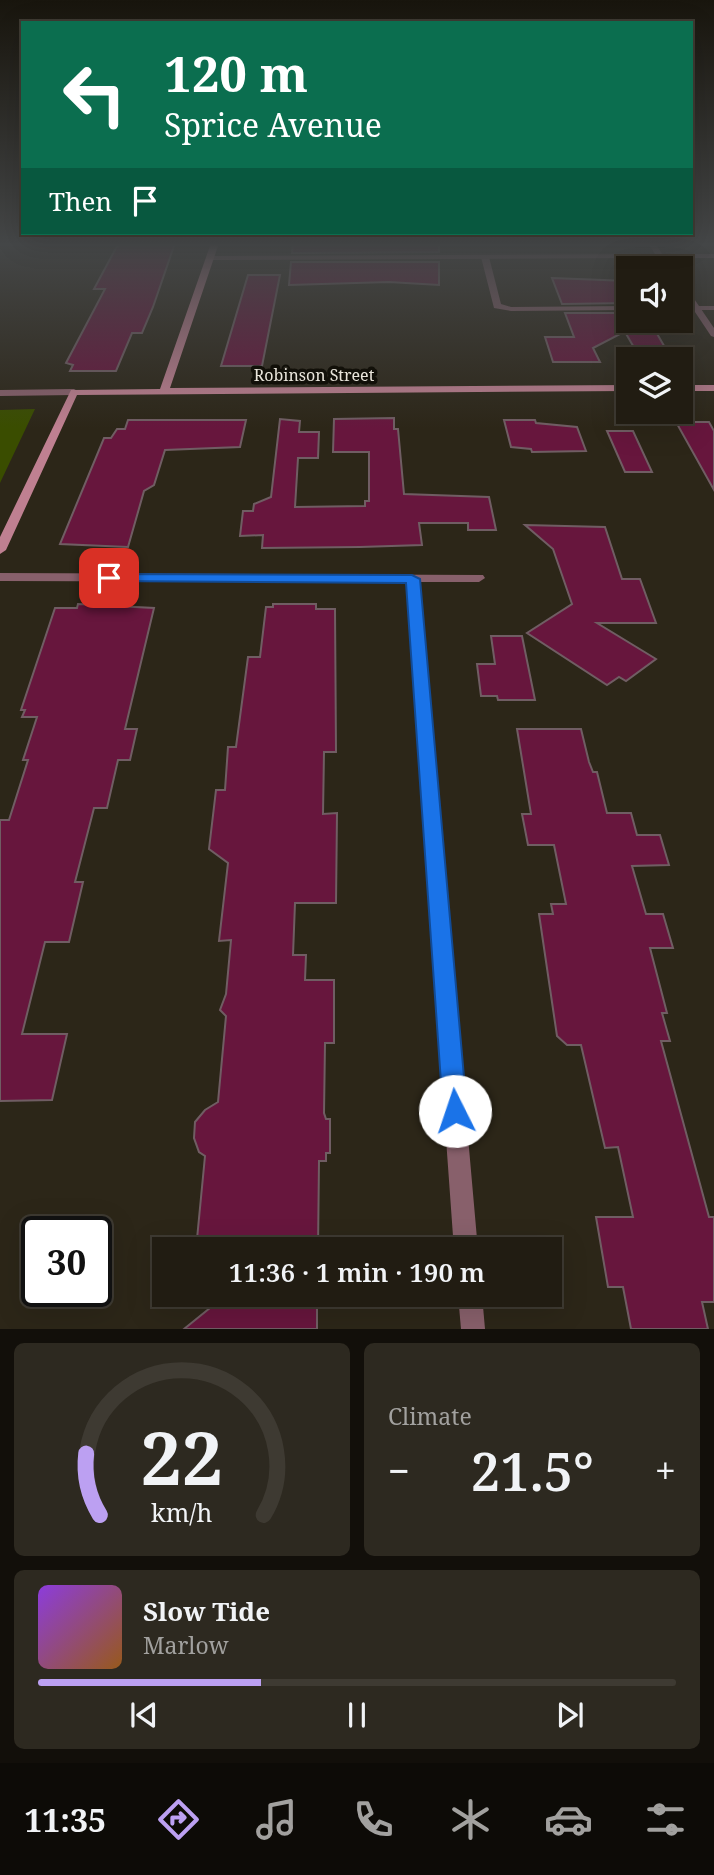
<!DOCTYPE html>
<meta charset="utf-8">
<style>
:root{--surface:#211c12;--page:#2d2920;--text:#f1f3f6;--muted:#a2a19f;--line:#3e3a32;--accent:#bca0f2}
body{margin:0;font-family:"Noto Serif",serif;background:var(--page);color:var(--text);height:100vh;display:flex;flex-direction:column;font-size:26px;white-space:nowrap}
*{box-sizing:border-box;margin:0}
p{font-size:23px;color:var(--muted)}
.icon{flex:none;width:38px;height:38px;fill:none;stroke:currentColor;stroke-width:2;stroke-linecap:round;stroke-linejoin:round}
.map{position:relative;height:1329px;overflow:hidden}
.details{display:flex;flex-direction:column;gap:14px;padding:14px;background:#120f0a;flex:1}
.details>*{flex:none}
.hud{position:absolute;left:21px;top:21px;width:672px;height:214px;border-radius:0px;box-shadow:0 7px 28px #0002,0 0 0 2px var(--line);background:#0b6e4f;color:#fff;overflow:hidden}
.buttons{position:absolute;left:616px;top:256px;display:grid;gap:14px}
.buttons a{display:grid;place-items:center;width:77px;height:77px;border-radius:0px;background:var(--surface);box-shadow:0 7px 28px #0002,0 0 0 2px var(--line);font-size:35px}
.speed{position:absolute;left:21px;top:1216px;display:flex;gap:14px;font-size:35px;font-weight:700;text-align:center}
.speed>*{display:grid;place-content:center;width:91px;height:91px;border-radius:50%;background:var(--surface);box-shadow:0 7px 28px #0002,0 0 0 2px var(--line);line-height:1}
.speed .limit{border:4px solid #111;border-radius:10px;background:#fff;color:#111}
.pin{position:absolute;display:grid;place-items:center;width:60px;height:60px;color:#fff;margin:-30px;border-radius:14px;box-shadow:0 4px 10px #0006}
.me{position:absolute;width:77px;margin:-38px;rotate:356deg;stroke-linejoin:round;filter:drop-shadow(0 0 5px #0008)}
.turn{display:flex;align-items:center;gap:24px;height:147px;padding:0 28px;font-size:32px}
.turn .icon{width:91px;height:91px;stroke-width:2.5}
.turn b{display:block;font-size:49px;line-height:60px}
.then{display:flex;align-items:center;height:66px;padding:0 28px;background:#0003;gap:14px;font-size:26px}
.big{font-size:52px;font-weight:600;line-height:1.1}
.details .card{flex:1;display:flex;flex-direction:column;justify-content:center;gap:10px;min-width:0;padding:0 24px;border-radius:10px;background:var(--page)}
.details .dial{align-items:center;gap:0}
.dial svg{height:182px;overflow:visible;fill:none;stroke:var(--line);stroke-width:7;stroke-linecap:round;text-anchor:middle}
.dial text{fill:var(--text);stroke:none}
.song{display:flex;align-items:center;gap:21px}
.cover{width:84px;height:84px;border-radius:10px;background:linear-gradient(135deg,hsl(270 70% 55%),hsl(30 70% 35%))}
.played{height:7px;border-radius:4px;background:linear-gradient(90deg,var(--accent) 35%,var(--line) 35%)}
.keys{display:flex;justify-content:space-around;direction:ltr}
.heat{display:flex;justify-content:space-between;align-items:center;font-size:38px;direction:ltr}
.details .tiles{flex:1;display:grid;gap:14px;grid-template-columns:1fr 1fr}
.card:last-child{grid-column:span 2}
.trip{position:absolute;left:152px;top:1237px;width:410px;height:70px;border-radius:0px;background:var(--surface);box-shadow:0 7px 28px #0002,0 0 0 2px var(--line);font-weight:600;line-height:70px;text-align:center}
.tabs{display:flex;height:112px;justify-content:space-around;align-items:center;background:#0d0b07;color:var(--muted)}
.tabs .icon{width:49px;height:49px}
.tabs .selected{color:var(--accent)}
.tabs b{font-size:32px;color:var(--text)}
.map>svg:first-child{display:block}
.green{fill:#3a4d00}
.building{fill:#67163d;stroke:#705d63;stroke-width:2}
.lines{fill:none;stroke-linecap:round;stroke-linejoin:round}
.lane{fill:#88606b;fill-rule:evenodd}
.street{fill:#88606b;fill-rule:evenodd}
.secondary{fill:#bf8091;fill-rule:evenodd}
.route{fill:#1a73e8;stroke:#114b97;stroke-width:2}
.labels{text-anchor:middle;stroke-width:7;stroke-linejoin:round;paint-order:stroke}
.far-street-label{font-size:16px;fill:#e9e5db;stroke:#121009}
</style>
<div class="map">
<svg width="714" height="1329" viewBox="0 0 714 1329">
<rect width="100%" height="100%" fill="#2c2618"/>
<polygon class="green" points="35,409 0,483 0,410"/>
<g class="building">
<polygon points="123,243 175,243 153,307 142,333 132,333 116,371 70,371 73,365 66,363 105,289 94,289 116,248"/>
<polygon points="293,243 439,243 439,252 292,253"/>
<polygon points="291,262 439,262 439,285 389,282 289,285"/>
<polygon points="248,275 280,275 262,366 221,366"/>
<polygon points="552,278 628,281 628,303 562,304"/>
<polygon points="565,313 628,313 628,330 593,348 600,362 553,362 545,337 574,337"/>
<polygon points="625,332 656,332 670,356 639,356"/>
<polygon points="394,418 394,429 398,429 404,494 489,497 496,530 468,530 468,523 419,523 422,545 360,547 262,548 263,535 240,536 243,511 253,511 254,504 271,497 280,419 300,421 299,432 319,432 318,458 298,458 295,507 365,506 365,501 369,501 369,452 333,452 334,419"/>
<polygon points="128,420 246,420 240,447 165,450 154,485 144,491 128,547 60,544 104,438 111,438 117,429 125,429"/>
<polygon points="504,420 535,420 536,423 577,427 586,451 532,452 531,449 511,447"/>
<polygon points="676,422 709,422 714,431 714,490"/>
<polygon points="607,431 633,431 652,472 625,472"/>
<polygon points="525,525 605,527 622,579 640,579 656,623 597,623 656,659 626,681 619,677 607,685 527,633 572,604 553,549"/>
<polygon points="78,604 154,608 125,729 137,729 130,760 118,760 107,808 94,808 75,882 83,882 69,942 45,942 22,1034 67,1034 52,1100 0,1101 0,820 9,820 28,760 23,760 37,717 22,717 25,710 21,710 55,608 77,608"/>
<polygon points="273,604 316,604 316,609 335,609 336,752 324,752 323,814 337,813 336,903 295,903 293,955 306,955 305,980 334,980 334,1043 325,1043 324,1113 326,1119 330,1119 330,1153 326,1153 326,1161 319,1161 318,1250 230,1250 231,1238 197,1239 205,1156 199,1152 194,1138 195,1122 205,1110 218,1102 226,1016 220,1010 226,994 231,940 219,941 228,863 209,849 216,790 225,790 228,747 236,747 248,657 260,657 266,607 273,607"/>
<polygon points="491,636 522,636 535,700 498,700 497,696 481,696 477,664 495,664"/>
<polygon points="517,729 581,729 589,762 593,772 597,772 607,813 631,813 637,835 660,835 669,865 632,866 646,914 663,914 673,948 650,948 667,1013 662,1013 670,1041 661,1041 709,1217 714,1217 714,1302 702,1302 708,1329 631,1329 623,1287 608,1287 596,1217 633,1217 618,1147 605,1148 581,1045 567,1045 557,1036 539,914 553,914 551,904 566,904 554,845 528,845 522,814 531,814"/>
<polygon points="226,1295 317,1295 317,1329 184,1329"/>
</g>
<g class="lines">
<g class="lane">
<polygon points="485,255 489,257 501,304 511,307 628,306 628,310 511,311 494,308 481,257"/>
<rect x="681" y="306" width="33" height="4"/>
</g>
<g class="street">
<polygon points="648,243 655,243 662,254 714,254 714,258 665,258 672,268 664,268 658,258 210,260 206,258 210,256 655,254"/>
<polygon points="681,284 684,284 714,328 714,337 711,336 681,291"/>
<polygon points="0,390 74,389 79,392 74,395 0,396"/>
<polygon points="0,573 483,575 485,578 479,582 419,582 478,1250 454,1250 406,582 0,581"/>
<polygon points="458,1295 482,1295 485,1329 461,1329"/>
</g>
<g class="secondary">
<polygon points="211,243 219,243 170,388 628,385 628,391 77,395 6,550 0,554 0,537 71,390 160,389"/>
<rect x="681" y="385" width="33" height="6"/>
</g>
</g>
<linearGradient id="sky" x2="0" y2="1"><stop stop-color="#18150d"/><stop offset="0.57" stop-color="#454748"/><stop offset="1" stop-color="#454748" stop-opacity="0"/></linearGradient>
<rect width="714" height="429" fill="url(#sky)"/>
<polygon class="route" points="109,574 412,575 420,579 467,1111 463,1120 455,1124 446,1120 443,1111 406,583 104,581 102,578"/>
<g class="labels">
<g class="far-street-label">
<text x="314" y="381">Robinson Street</text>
</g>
</g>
</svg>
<div class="buttons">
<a><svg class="icon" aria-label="sound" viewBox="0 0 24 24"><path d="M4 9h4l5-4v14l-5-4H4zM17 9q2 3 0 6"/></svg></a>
<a><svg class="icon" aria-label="layers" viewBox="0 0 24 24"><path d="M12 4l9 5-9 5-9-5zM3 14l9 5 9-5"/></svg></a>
</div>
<div class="speed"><div class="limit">30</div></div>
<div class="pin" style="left:109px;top:578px;background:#d93025"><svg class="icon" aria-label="arrive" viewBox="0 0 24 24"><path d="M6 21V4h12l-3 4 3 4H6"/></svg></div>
<svg class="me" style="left:455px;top:1111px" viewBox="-20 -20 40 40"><circle r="19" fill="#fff"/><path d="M0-13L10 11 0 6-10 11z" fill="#1a73e8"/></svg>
<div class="trip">11:36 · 1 min · 190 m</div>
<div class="hud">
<div class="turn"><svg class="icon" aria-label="left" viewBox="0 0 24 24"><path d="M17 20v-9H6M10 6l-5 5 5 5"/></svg><div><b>120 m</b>Sprice Avenue</div></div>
<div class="then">Then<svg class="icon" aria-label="arrive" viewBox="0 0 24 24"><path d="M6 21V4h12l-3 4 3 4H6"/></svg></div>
</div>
</div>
<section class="details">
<div class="tiles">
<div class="card dial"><svg viewBox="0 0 100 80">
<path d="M14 69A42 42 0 1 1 86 69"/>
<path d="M14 69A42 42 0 0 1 8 42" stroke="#bca0f2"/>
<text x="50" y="56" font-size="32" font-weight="700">22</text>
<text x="50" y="72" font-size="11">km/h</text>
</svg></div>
<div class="card"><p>Climate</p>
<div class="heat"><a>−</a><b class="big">21.5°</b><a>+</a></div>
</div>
<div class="card">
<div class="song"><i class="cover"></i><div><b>Slow Tide</b><p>Marlow</p></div></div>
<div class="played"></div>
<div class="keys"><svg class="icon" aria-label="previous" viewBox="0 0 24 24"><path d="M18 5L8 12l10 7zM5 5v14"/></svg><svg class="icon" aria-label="pause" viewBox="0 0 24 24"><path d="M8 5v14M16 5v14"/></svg><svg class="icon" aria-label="next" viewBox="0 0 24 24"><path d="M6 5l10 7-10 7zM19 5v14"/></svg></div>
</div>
</div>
</section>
<nav class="tabs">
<b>11:35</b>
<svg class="icon selected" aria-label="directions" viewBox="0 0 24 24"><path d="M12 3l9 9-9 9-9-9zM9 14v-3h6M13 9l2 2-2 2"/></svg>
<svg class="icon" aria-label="music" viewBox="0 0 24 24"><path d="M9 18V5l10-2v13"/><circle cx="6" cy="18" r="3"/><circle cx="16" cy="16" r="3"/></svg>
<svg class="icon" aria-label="phone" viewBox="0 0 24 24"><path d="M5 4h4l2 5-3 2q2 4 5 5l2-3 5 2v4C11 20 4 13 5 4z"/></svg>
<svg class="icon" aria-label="climate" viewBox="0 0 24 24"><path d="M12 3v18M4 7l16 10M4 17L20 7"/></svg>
<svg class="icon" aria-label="car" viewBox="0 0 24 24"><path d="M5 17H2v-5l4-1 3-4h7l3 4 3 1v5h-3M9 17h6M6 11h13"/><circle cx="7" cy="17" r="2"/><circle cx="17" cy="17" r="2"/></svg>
<svg class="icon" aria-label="filters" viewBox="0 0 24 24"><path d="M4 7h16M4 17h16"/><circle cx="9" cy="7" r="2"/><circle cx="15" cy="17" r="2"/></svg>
</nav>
